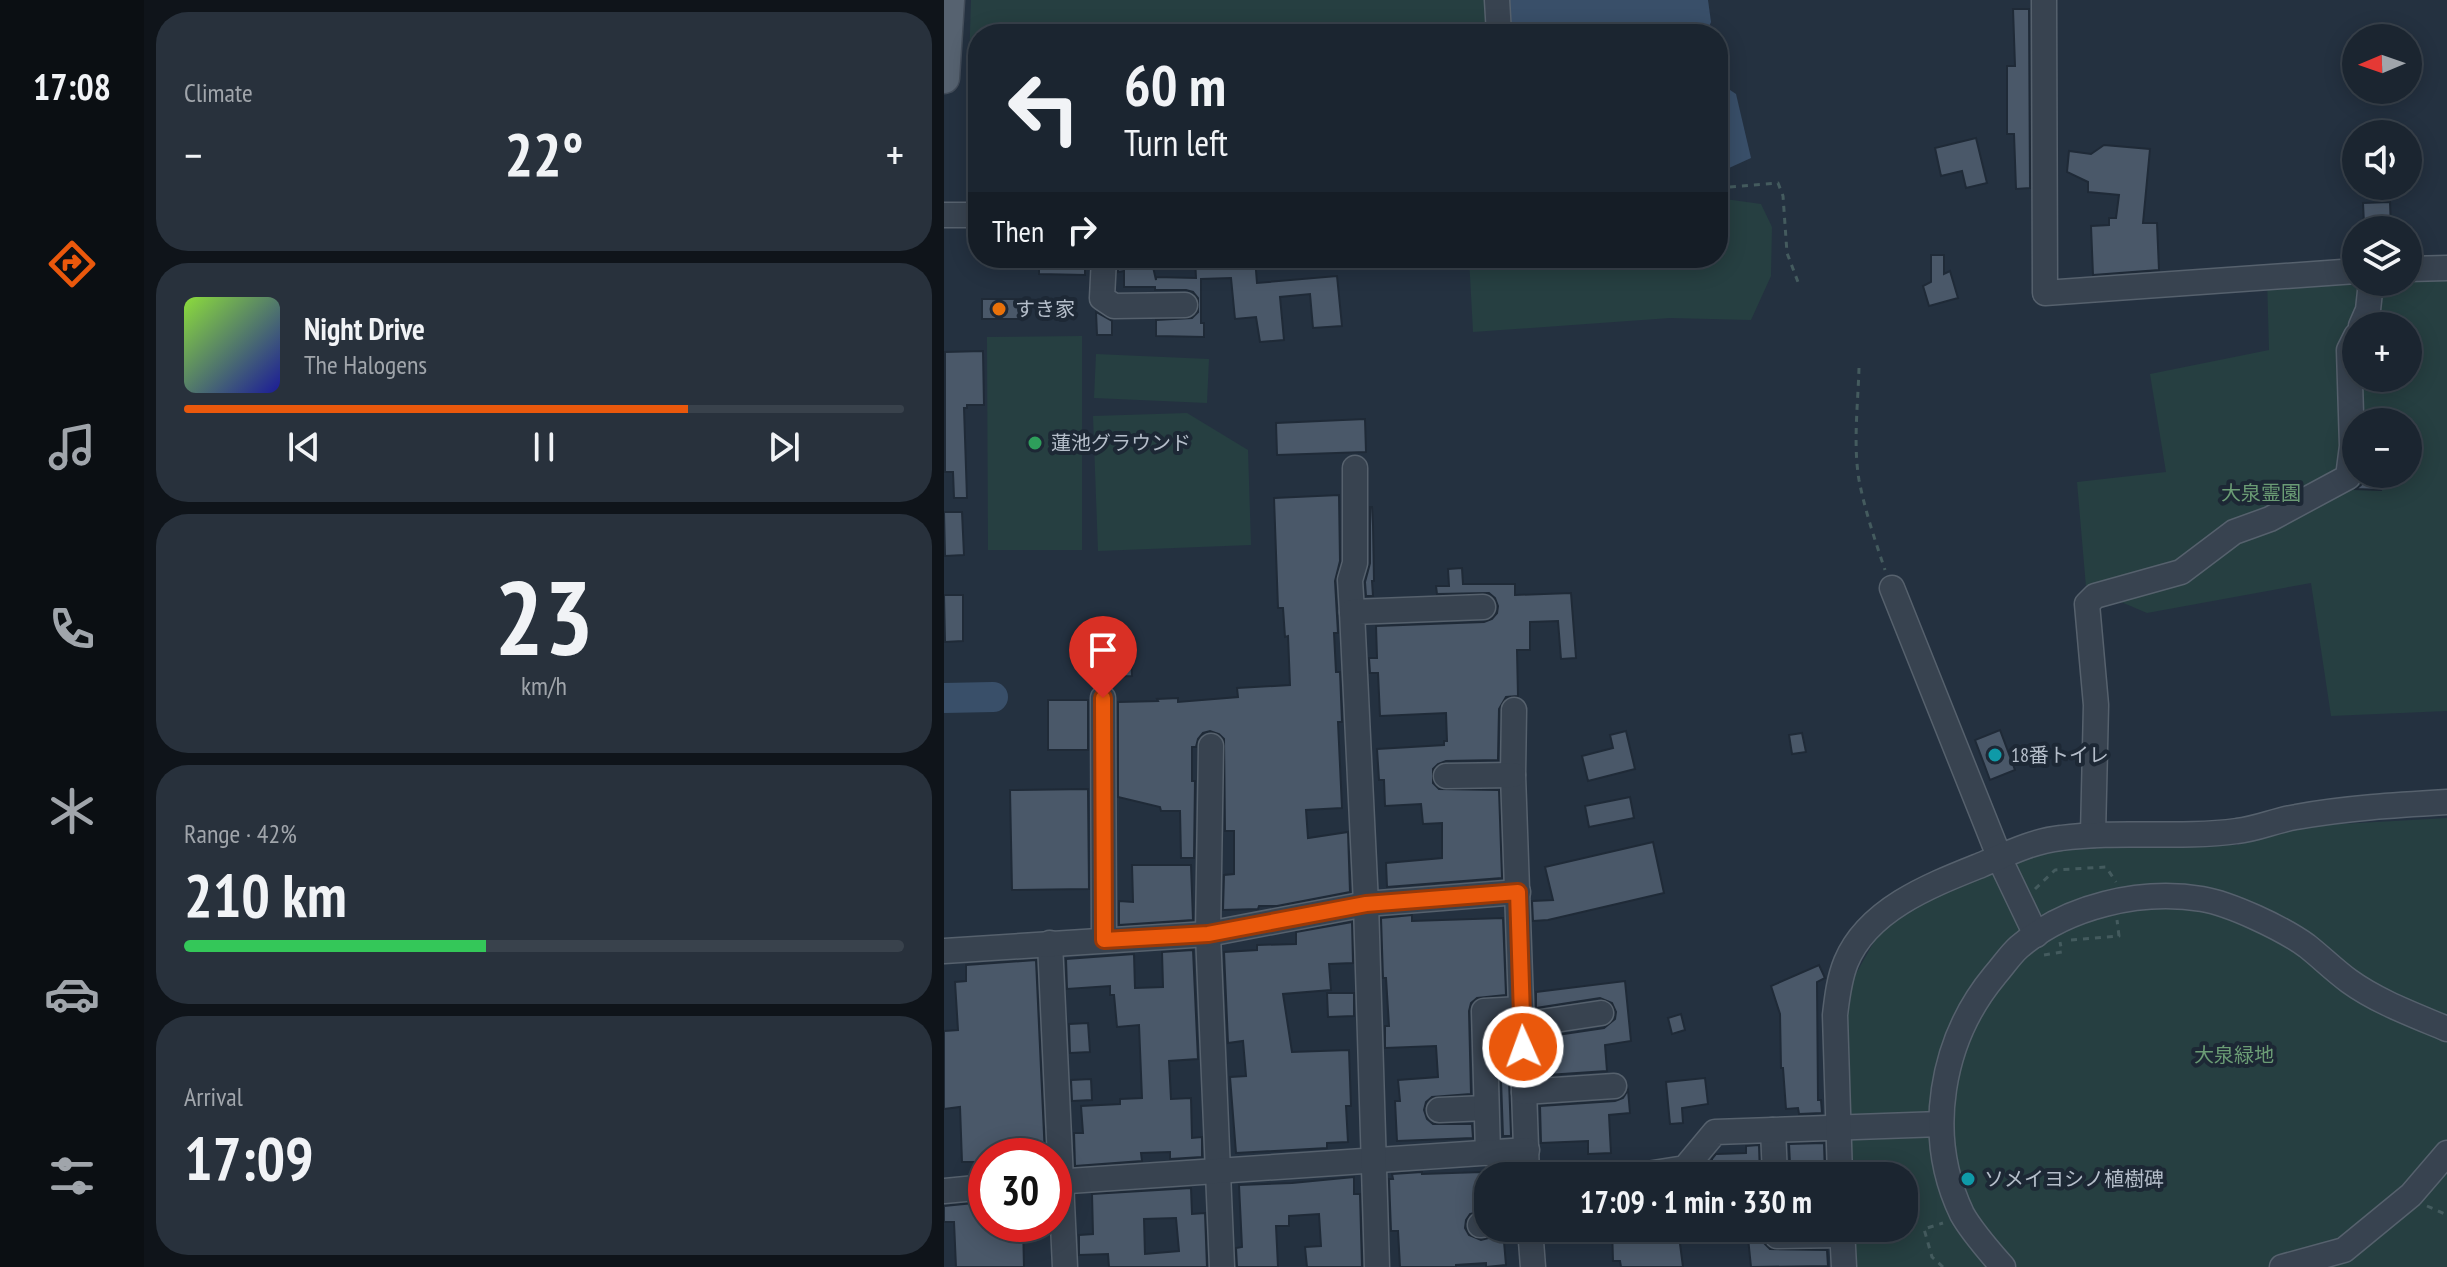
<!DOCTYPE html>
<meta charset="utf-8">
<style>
:root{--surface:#1b2530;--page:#28313c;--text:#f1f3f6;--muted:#a0a5ab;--line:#39424c;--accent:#ea580c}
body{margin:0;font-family:"PT Sans Narrow","Noto Sans JP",sans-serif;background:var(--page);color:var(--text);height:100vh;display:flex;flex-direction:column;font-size:30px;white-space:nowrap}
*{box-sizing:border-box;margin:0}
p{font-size:26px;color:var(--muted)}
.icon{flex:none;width:44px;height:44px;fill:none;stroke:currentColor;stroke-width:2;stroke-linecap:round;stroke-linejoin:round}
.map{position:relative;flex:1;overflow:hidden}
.panel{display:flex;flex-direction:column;gap:12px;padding:12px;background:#0f141a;width:800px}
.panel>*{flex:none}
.banner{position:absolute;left:24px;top:24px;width:760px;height:244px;border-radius:32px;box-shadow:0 4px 20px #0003,0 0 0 2px var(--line);background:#1b2530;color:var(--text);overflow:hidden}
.needle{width:52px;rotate:268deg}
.fabs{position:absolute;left:1398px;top:24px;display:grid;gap:16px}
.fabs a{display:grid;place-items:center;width:80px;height:80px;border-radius:50%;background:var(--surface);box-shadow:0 4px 20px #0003,0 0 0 2px var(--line);font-size:40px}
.speed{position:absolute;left:24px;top:1138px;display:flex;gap:16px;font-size:40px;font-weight:700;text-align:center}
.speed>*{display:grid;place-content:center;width:104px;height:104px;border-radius:50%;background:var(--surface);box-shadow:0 4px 20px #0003,0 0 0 2px var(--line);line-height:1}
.speed .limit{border:12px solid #d22;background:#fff;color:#111}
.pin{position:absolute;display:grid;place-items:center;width:68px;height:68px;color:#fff;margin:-82px -34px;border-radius:50% 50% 50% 0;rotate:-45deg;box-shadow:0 0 8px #0007}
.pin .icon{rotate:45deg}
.me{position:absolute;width:88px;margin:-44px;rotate:358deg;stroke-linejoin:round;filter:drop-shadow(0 0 6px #0008)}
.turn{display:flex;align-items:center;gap:28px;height:168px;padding:0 24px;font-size:36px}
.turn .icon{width:104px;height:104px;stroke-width:2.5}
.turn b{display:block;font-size:56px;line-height:68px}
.then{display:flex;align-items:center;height:76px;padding:0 24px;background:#0003;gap:16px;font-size:30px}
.big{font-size:60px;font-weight:700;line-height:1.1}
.panel .card{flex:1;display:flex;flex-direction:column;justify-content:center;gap:12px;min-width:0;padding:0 28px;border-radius:32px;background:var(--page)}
.panel .dial{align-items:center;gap:0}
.dial b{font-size:104px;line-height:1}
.song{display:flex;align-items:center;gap:24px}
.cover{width:96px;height:96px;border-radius:12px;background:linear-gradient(135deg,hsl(90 70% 55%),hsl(240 70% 35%))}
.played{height:8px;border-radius:4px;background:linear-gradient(90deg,var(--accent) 70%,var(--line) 70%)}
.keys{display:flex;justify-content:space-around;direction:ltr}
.heat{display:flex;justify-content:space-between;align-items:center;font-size:44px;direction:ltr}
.charge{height:12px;border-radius:6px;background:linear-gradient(90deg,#34c759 42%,var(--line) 0)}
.trip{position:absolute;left:530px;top:1162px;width:444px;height:80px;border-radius:32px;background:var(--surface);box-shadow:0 4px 20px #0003,0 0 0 2px var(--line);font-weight:700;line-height:80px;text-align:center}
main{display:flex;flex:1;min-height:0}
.tab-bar{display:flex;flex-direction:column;width:144px;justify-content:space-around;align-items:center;background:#0b0f13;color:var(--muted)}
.tab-bar .icon{width:56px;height:56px}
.tab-bar .active{color:var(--accent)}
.tab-bar b{font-size:36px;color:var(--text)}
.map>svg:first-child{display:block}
.green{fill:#263f41;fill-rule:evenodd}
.water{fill:#394f69}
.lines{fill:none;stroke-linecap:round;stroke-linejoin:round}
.river{stroke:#394f69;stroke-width:30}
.building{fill:#4a5869;stroke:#1f2a37;stroke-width:2;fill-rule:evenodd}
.minor-casing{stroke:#56616d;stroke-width:27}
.major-casing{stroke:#424c59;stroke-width:33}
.path{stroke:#445b5e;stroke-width:3;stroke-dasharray:6 6;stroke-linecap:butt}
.minor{stroke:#384350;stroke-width:24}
.major{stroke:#566270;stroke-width:30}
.route-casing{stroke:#983908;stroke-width:20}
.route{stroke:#ea580c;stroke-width:14}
.food-dot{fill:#e8710a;stroke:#1d2835;stroke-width:3}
.leisure-dot{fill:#2e9e5b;stroke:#1d2835;stroke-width:3}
.culture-dot{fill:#0f9aa8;stroke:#1d2835;stroke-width:3}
.labels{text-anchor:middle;stroke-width:8;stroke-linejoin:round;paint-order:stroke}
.poi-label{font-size:20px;fill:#b5beca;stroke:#1d2835;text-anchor:start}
.park-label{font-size:20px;fill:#6b9c75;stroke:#1d2835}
</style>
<main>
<nav class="tab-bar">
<b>17:08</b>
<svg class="icon active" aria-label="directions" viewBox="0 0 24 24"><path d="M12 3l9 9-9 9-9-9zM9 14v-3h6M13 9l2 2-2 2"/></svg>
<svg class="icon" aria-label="music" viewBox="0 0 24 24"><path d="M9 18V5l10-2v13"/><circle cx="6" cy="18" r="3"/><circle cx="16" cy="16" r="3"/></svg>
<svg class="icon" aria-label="phone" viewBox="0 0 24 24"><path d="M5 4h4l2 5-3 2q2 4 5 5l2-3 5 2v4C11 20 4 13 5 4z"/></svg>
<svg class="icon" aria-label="climate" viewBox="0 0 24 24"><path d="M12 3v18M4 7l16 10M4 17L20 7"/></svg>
<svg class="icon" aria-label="car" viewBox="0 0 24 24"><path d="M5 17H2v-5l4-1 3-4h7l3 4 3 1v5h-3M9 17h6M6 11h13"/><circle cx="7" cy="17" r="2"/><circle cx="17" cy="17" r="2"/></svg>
<svg class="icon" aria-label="filters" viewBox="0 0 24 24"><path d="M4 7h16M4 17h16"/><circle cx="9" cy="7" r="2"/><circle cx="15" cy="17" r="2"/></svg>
</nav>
<section class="panel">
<div class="card"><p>Climate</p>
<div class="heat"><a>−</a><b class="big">22°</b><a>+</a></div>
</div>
<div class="card">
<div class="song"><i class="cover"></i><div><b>Night Drive</b><p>The Halogens</p></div></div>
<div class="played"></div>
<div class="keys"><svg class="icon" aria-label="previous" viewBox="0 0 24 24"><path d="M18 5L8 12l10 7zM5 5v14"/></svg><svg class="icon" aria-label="pause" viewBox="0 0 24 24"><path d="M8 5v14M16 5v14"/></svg><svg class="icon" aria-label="next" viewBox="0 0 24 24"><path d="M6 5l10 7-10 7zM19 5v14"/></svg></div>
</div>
<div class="card dial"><b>23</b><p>km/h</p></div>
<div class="card"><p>Range · 42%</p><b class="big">210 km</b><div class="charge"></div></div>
<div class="card"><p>Arrival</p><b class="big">17:09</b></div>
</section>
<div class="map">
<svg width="1503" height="1267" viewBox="0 0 1503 1267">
<rect width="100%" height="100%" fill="#243140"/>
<g class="green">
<polygon points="27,0 542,0 543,34 34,34 34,65 25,65"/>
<polygon points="774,198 817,204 828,227 827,276 807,320 726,318 529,332 525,258 774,258"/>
<path d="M 1503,268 L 1503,711 L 1387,716 L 1367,583 L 1203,613 L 1142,587 L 1133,482 L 1222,472 L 1206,374 L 1325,350 L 1323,277 L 1464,282 L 1464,269 ZM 1412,326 L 1464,326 L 1464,378 L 1412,378 ZM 1412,422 L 1464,422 L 1464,474 L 1412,474 Z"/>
<polygon points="138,336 138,550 44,550 43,337"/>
<polygon points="152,354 265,359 263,403 150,398"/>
<polygon points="243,413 304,450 307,545 154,551 149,416"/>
<polygon points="1503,818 1503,1267 907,1267 906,1228 960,1228 960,1176 904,1176 901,1005 910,977 935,933 990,895 1101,852 1150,846 1294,845 1361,826"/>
</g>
<g class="water">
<polygon points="564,0 764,0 767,22 762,34 564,34"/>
<polygon points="774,82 792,94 807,158 774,173"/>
</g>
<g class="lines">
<polyline class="river" points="0,698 49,697"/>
</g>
<g class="building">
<polygon points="1069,9 1085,9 1086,188 1072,189 1070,134 1063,134 1063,66 1071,66"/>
<polygon points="1032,138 1043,183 1022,188 1018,171 997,176 991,148"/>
<polygon points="1160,145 1206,149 1199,223 1213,223 1215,270 1149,275 1147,226 1165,225 1165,218 1172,218 1175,195 1144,192 1144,182 1123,172 1125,151 1147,154"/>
<polygon points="1446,202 1447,230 1433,230 1433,224 1420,224 1419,203"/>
<polygon points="987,255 1000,255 1000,274 1006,271 1014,298 985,306 979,286 987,282"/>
<polygon points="95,258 141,258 141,275 95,274"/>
<polygon points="175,258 207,258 212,280 212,277 252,278 251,258 311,258 313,283 393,276 398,326 369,328 366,294 336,297 340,340 316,342 312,317 291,319 287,278 257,279 257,323 260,323 260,337 212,336 212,320 248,318 254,312 254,298 249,292 242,290 211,290 211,287 180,287 180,271 174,272"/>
<rect x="38" y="299" width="39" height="20"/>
<polygon points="152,312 168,321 168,335 153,335"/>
<polygon points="39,351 40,405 23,405 23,408 20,408 23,498 10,498 9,472 1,472 1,352"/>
<polygon points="421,419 422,452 333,455 332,423"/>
<polygon points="1420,474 1437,474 1437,490 1412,489 1417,485"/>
<polygon points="395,495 396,561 391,581 394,633 390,633 392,672 396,672 398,722 394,722 398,808 362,810 364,838 404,832 406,892 333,906 315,906 314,909 279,910 280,875 290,874 290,831 281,831 280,739 275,734 266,731 259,733 254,739 252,747 248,747 248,781 251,781 250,858 237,858 236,811 217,811 216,807 174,797 174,702 214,701 213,699 234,698 234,702 294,697 293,688 346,685 344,636 341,637 339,608 334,608 330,498"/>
<polygon points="426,507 428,507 429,525 430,581 428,581 429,596 422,596 421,582 426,563"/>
<polygon points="0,512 18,512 20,555 1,556"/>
<polygon points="518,568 519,584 571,584 571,595 627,593 632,658 617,659 614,621 586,622 586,650 573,650 574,696 562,697 555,709 554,760 502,761 494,764 489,769 489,783 495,789 555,790 558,878 443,887 442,863 498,858 498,823 479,824 477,804 441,806 440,780 435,780 433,749 500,745 500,741 503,741 502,713 436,716 434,673 426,673 425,658 433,658 432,626 540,622 548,619 553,613 554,606 551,598 545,593 493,594 492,586 505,586 504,569"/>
<polygon points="0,595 19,595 19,641 1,642"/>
<polygon points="187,657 188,676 160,677 159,658"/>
<rect x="104" y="700" width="40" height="50"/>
<polygon points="1056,730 1071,770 1046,780 1031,740"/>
<polygon points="682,731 691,769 644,781 638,756 669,748 666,735"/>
<polygon points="858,733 862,752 848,754 845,735"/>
<polygon points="144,789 145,889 68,890 66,790"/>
<polygon points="686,797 690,818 645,827 641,806"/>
<polygon points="709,842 720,893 604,920 589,921 588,901 609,900 601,867"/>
<polygon points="188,865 247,865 249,920 175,925 175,901 189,902"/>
<polygon points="468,915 468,921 559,918 562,995 533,998 527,1003 525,1011 527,1094 488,1097 482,1102 480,1110 483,1119 489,1124 528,1124 529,1138 453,1141 451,1101 456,1101 454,1080 494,1077 492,1046 441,1048 441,1026 445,1026 442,978 439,978 437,918"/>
<polygon points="408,922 409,963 385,964 387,990 339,994 348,1052 405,1050 407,1106 402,1106 404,1142 383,1143 383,1148 292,1153 286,1077 302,1076 299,1041 284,1043 280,952 313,950 313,945 352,944 352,932"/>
<polygon points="249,950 254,1059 225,1061 227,1099 247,1098 248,1138 258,1137 258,1157 226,1159 226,1152 197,1153 198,1161 131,1166 130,1133 139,1133 137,1106 176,1104 176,1099 198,1098 195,1025 173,1027 170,995 166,995 166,986 123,989 122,959 190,954 191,988 219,987 218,952"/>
<polygon points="92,960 101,1156 40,1156 40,1162 18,1162 16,1107 0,1109 0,1031 14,1030 11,982 22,981 22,965"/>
<polygon points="875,965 881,978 873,982 874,1100 877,1100 878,1113 855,1114 854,1108 842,1109 839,1068 837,1068 836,1014 827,986"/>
<polygon points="681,981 687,1041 661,1045 663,1071 603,1075 601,1051 594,1052 593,1038 660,1028 671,1019 672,1012 668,1003 656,998 592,1008 592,992"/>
<polygon points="383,993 410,993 410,1016 384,1017"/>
<polygon points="737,1014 741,1030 728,1034 724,1018"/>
<polygon points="144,1023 146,1052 126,1053 125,1024"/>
<polygon points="555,1025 563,1025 567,1136 559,1136"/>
<polygon points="761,1078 764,1104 738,1108 739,1123 726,1124 722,1082"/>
<polygon points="147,1079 148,1100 128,1101 127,1080"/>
<polygon points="684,1090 686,1113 665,1115 667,1153 644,1154 644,1141 597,1143 596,1106 671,1101 679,1098"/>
<polygon points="880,1143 881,1176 853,1176 853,1164 846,1164 845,1144"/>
<polygon points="815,1145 816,1176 772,1176 772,1171 768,1171 768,1159 772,1154 802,1153 802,1146"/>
<polygon points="478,1172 478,1174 538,1172 539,1199 544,1198 544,1209 526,1214 522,1220 521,1228 525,1235 537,1240 552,1236 559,1230 562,1265 542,1267 542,1263 512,1265 512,1267 456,1267 454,1231 447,1231 445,1179 449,1179 448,1174"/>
<polygon points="410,1177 410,1194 416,1194 418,1267 363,1267 361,1247 377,1246 375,1214 345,1216 345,1226 332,1226 334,1267 293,1267 292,1248 298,1247 295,1185 348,1183"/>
<path d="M 247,1188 L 248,1214 L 261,1213 L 263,1267 L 165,1267 L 164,1254 L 135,1255 L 135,1235 L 149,1234 L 148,1194 ZM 232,1218 L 235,1251 L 201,1254 L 200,1219 Z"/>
<polygon points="40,1202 41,1224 79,1224 80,1267 12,1267 10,1222 0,1222 0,1206"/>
<polygon points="668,1228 734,1228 739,1267 677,1267 676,1261 669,1261"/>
<polygon points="803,1228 818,1228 820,1243 826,1249 883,1250 884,1266 807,1267"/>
</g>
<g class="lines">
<defs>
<g id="minor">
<polyline points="553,0 555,34"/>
<polyline points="1100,0 1101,293 1412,271"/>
<polyline points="0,215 34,215"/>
<polyline points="160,258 158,298 170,306 241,305"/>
<polyline points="1464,269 1503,268"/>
<polyline points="1417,326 1424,310 1427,282"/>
<polyline points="948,588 1059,866 1092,935"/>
<polyline points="408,612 406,580 411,563 411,468"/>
<polyline points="159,698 160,940"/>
<polyline points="570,710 569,775 583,1176"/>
<polyline points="267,746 264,934 278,1267"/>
<polyline points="502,776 569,775"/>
<polyline points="1149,835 1152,705 1143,604 1151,596 1237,572 1290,532 1326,519 1404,477 1408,446 1405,350 1412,336"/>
<polyline points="106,943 121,1267"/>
<polyline points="0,951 264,934 422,904 574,892"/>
<polyline points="578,1025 657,1013"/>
<polyline points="580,1092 670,1086"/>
<polyline points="495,1110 542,1108"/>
<polyline points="829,1130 831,1176"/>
<polyline points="544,1153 540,1011 577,1009"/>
<polyline points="667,1176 703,1174 741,1168 771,1132 997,1124"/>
<path d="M 896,1176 L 891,1015 C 893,998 895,979 902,962 C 924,909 987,885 1037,865 C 1063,854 1089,841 1117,838 C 1175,830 1235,839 1293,831 C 1313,829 1332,820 1352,817 C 1402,808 1452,805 1503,802"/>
<polyline points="110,1182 583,1150"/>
<polyline points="0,1191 42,1187"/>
<polyline points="536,1225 544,1224"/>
<polyline points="586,1228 589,1267"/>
<polyline points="833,1228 833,1236 898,1235"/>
<polyline points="898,1228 900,1267"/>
<polyline points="433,1267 422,904 408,612 539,607"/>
<path d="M 1059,1267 C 1045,1251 1028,1232 1018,1214 C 980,1135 997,1040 1051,975 C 1059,966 1066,955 1075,947 C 1123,906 1196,889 1258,899 C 1287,904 1338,928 1363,946 C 1377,957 1390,970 1405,981 C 1434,1002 1470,1015 1503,1029"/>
<polyline points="1338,1267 1400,1250 1467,1195 1503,1153"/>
</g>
<polyline id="major" points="0,78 5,0"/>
</defs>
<use href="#minor" class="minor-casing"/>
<use href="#major" class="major-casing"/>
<g class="path">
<polyline points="774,188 834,183 839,196 843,253 854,282"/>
<path d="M 915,368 C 914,404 909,444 915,480 C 921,511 931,540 941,570"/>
<polyline points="1091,889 1111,870 1162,867 1172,882"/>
<polyline points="1127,940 1175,936 1173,920"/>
<polyline points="1100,955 1118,952 1116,942"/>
<polyline points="1483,1206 1503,1215"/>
<polyline points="999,1267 988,1257 980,1229 999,1223"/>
</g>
<use href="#minor" class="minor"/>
<use href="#major" class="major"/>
</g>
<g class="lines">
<defs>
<polyline id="route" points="159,698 160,940 264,934 422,904 574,892 579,1047"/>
</defs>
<use href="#route" class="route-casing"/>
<use href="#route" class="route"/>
</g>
<circle class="food-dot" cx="55" cy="309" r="8"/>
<circle class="leisure-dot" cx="91" cy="443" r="8"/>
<g class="culture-dot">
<circle cx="1051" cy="755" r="8"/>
<circle cx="1024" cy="1179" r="8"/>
</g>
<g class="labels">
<g class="poi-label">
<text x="71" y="316">すき家</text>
<text x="107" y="450">蓮池グラウンド</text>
<text x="1067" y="762">18番トイレ</text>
<text x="1040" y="1186">ソメイヨシノ植樹碑</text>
</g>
<g class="park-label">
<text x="1317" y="500">大泉霊園</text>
<text x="1290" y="1062">大泉緑地</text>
</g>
</g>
</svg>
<div class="fabs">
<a><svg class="needle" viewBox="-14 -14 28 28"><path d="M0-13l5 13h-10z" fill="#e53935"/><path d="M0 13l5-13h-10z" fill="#a0a5ab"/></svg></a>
<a><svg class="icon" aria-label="sound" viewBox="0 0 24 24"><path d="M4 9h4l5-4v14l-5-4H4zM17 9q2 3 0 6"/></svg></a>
<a><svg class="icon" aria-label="layers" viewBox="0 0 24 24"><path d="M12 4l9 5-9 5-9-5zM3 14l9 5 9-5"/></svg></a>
<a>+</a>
<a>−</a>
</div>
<div class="speed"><div class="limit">30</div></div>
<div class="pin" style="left:159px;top:698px;background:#d93025"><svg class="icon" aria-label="arrive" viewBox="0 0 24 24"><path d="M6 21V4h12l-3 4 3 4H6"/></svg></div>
<svg class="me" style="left:579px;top:1047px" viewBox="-20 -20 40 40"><circle r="17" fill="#ea580c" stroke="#fff" stroke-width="3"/><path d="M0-11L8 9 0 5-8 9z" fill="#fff"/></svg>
<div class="trip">17:09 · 1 min · 330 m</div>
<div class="banner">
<div class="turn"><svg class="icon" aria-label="left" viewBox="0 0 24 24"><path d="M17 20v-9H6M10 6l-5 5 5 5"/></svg><div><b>60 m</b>Turn left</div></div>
<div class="then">Then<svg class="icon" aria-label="right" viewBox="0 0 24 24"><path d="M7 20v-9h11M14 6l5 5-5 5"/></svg></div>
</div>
</div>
</main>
